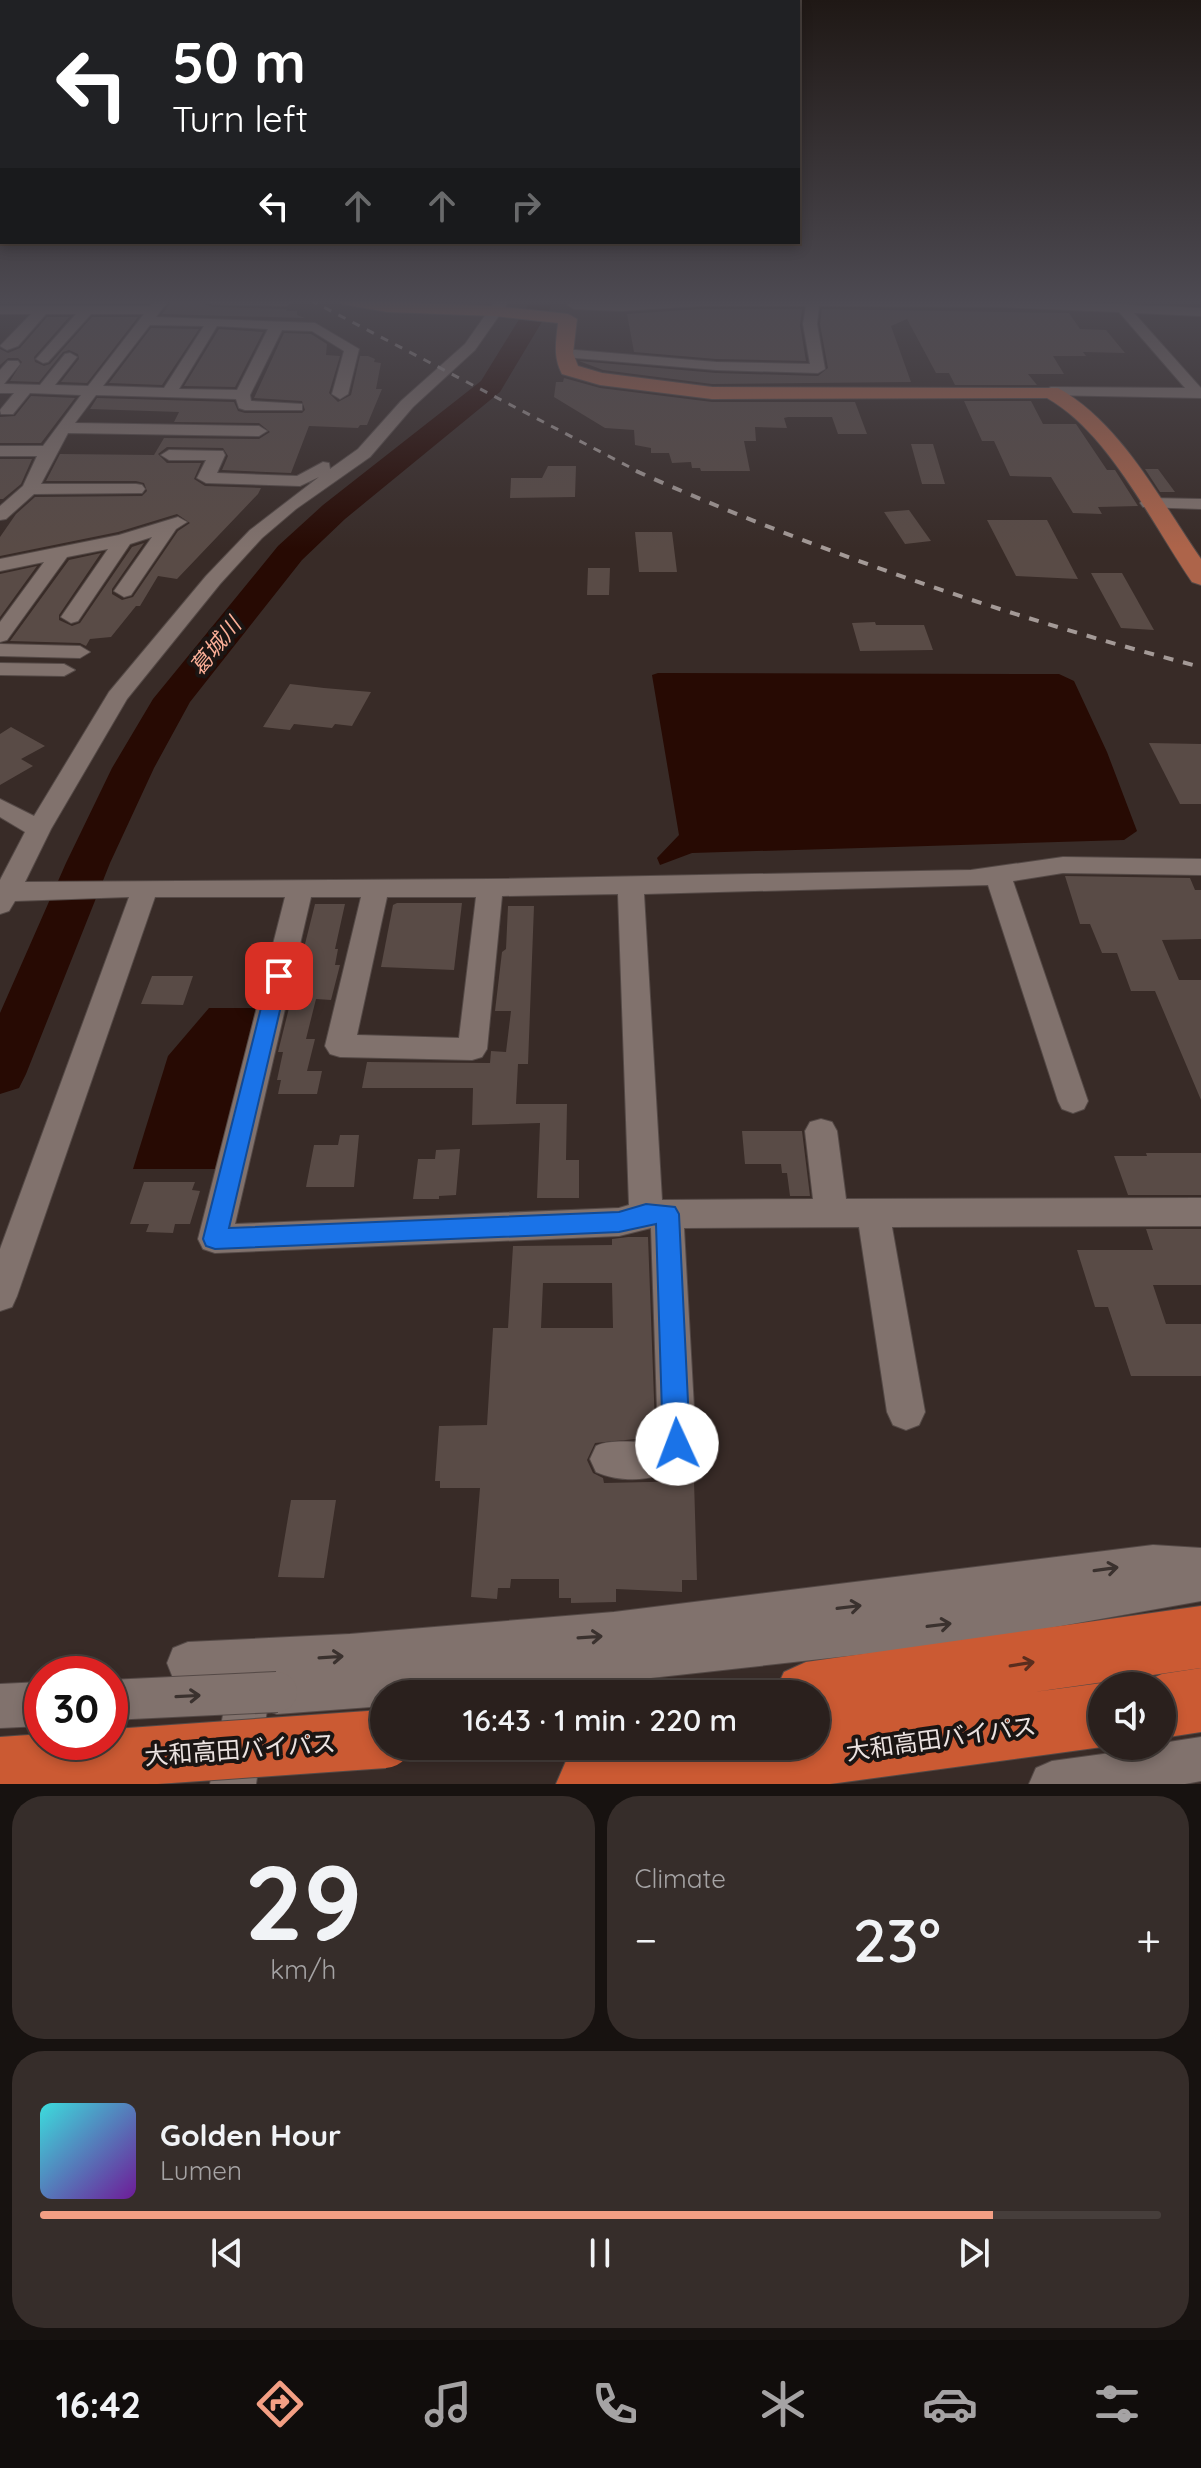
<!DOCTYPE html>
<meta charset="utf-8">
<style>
:root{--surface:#2a201d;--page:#362d2a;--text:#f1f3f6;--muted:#a5a3a4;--line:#463e3b;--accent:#f39f84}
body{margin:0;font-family:Quicksand,"Noto Sans JP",sans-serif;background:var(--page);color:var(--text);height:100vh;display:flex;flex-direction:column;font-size:30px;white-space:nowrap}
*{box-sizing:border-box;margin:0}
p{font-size:26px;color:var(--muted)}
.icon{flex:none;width:44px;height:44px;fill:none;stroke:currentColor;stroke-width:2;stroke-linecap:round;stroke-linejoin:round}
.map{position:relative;height:1784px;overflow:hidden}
.details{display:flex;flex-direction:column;gap:12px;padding:12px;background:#171210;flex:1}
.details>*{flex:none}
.guide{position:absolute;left:0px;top:0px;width:800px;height:244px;box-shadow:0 4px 12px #0003,0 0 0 2px var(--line);background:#202124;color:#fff;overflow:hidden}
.tools{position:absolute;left:1088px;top:1672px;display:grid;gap:16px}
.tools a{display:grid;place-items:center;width:88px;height:88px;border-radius:50%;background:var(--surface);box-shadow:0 4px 12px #0003,0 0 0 2px var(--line);font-size:40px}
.speed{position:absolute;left:24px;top:1656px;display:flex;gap:16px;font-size:40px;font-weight:700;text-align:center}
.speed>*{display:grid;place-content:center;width:104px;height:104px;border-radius:50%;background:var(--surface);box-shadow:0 4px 12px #0003,0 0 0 2px var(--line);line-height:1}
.speed .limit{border:12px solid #d22;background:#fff;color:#111}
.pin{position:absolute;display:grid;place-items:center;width:68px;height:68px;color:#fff;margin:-34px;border-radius:16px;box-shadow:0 4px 12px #0006}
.me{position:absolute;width:88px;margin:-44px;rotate:358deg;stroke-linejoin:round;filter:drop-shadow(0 0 6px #0008)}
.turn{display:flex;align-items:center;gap:28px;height:168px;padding:0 40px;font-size:36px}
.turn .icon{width:104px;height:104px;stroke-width:2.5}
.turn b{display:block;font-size:56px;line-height:68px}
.lanes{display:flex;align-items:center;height:76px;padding:0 40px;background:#0003;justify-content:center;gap:40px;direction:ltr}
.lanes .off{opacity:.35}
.big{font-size:60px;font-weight:600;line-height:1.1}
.details .card{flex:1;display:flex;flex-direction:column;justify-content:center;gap:12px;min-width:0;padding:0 28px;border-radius:32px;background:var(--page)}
.details .dial{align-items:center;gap:0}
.dial b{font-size:104px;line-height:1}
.song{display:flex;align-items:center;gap:24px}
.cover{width:96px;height:96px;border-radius:12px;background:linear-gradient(135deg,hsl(180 70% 55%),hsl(280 70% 35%))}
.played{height:8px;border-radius:4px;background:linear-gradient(90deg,var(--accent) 85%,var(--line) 85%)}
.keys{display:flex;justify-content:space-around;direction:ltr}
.heat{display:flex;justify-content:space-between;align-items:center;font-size:44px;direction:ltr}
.details .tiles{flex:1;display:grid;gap:12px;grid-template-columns:1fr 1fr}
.card:last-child{grid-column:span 2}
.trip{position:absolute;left:370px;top:1680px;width:460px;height:80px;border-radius:40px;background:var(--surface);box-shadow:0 4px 12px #0003,0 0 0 2px var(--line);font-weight:600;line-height:80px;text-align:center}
.dock{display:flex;height:128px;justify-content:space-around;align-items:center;background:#110d0c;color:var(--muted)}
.dock .icon{width:56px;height:56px}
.dock .active{color:var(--accent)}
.dock b{font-size:36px;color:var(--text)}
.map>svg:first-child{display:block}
.water{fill:#270a03}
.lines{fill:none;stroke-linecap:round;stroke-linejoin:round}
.river{fill:#270a03;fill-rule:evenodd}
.building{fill:#594b46;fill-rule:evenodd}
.minor-casing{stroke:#544946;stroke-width:2}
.major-casing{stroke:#544946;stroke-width:2}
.highway-casing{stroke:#544946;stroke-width:2}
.minor{fill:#81726d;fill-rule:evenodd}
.major{fill:#ad644a;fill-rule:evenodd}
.highway{fill:#cb5a33;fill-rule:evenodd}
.rail-far1{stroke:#a49a97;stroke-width:3;stroke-dasharray:8 8;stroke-linecap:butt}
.rail{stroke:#a49a97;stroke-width:4;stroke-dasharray:10 10;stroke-linecap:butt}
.minor-bridge-casing{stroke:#544946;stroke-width:42;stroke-linecap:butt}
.highway-bridge-casing{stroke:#544946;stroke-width:60;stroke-linecap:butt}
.minor-bridge{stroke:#81726d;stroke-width:40}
.highway-bridge{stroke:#cb5a33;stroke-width:58}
.oneway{stroke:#3a312e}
.oneway2{stroke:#592d1e}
.route{fill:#1a73e8;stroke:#114b97;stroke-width:2}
.labels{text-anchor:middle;stroke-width:8;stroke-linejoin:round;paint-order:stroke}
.water-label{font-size:22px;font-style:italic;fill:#fbaf97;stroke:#1b1513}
.near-street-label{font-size:24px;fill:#ece3e1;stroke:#1b1513}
</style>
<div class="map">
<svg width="1201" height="1784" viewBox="0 0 1201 1784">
<rect width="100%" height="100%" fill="#382b27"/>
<g class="water">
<polygon points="658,673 1059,674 1074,681 1107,752 1137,831 1124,840 692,853 660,865 657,858 679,835 652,675"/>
<polygon points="209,1008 256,1008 218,1169 133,1169 168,1056"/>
</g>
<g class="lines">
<polygon class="river" points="531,300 555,300 500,392 345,519 302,560 190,702 154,768 110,863 26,1074 19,1088 0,1094 0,1013 66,863 112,768 153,699 278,546 323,505 481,381"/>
</g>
<g class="building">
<polygon points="24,300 151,300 149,303 21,303"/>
<polygon points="172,301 200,302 212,307 287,309 286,311 297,311 297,315 305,318 162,314"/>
<polygon points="700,309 802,309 800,325 806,361 716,359 634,352 627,314"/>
<polygon points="822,309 1069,313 1080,329 1106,330 1125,353 1083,352 1086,356 1053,356 1064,374 1028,374 1037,385 955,385 949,373 936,373 907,319 891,326 911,382 712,384 603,370 579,361 716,373 818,376 828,368 820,324"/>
<polygon points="47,317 69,317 34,357 35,362 44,366 50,364 92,317 138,317 87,383 61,382 79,359 78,354 69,350 63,352 39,382 10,381 22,362 18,358 8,358 0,365 0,349 8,353 20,348"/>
<polygon points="151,328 199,329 162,385 109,383"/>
<polygon points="219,329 263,332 235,387 184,386"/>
<polygon points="284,333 311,334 327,344 326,355 340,356 329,393 338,402 351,395 360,356 368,356 375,359 374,362 381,363 376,389 382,389 367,425 360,425 358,428 309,426 291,473 222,470 228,456 223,448 167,447 158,454 167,463 201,463 194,479 205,486 261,488 258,494 177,579 158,576 140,606 136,606 111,637 90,639 86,646 80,643 10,641 69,560 101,553 59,615 59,620 72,626 80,623 132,547 144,543 112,589 112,594 122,600 133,597 178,531 190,523 177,514 118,532 0,556 0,537 16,514 35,497 142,496 147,491 144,483 136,481 46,481 60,454 154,455 164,438 259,439 270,432 259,423 174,422 179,412 90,409 97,398 234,402 238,411 245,413 302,413 305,410 302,401 254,398"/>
<polygon points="564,378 600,388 712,402 855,402 867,434 838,434 832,417 788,417 784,418 787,428 755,427 756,441 744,441 750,471 701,471 700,468 692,468 691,462 672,463 669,453 651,453 651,448 635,445 634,430 605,428 554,397 556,382 563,382"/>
<polygon points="31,396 75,398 41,443 0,443 0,417 15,416"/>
<polygon points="964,401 1031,401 1043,424 1076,424 1107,470 1115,470 1138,506 1098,507 1102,514 1073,513 1051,477 1010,476 994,441 982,441"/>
<polygon points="911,444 933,444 945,484 922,484"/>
<polygon points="0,459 32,459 21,484 3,499 0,499"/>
<polygon points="548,466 576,466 575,497 510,498 511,478 542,478"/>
<polygon points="1145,469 1158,469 1175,492 1160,492"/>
<polygon points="909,510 931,541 905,544 884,512"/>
<polygon points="987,520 1047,520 1078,579 1016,576"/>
<polygon points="635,532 672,532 677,572 639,572"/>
<polygon points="37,566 0,617 0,574"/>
<polygon points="588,568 610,568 609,595 587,595"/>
<polygon points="1091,573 1122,573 1154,630 1121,628"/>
<polygon points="875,622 876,625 924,625 933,650 860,651 852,623"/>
<polygon points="290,684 324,688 371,692 352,726 335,724 332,728 294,724 290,730 263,727"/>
<polygon points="11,727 45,746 21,759 33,766 0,785 0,734"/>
<polygon points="1149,743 1201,744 1201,804 1180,804"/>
<polygon points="1065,876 1190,878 1195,890 1201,890 1201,939 1162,940 1179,980 1201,980 1201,1100 1155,991 1131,991 1117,953 1102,953 1090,924 1080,924"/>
<polygon points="397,903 462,903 454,970 381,967 393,905"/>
<polygon points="315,904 345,904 335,949 338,949 335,965 340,965 331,1000 316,999 306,1039 315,1039 307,1071 322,1071 317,1094 278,1094 281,1080 277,1080 283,1052 278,1052"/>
<polygon points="508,906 534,906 528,1064 518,1064 516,1104 567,1104 566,1160 579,1160 579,1198 537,1198 540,1123 472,1125 473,1088 362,1088 367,1062 490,1063 491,1051 506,1052 511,1011 495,1011 502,952 506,949"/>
<polygon points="152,976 193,976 183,1005 141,1004"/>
<polygon points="742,1131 802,1131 810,1196 790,1196 787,1173 782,1173 781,1164 745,1164"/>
<polygon points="340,1135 359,1135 354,1187 306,1187 314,1145 338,1145"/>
<polygon points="460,1149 456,1195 439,1196 439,1199 413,1199 418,1159 435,1159 436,1150"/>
<polygon points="1146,1153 1201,1153 1201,1195 1128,1195 1114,1156 1147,1156"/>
<polygon points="144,1182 195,1182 192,1190 200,1191 190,1224 175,1224 173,1233 146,1232 149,1224 130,1224"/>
<polygon points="1146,1229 1201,1229 1201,1285 1153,1285 1166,1324 1201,1324 1201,1376 1131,1376 1108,1307 1095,1307 1077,1250 1153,1250"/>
<path d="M 628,1237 L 648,1237 L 655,1426 L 646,1426 L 646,1438 L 595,1443 L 587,1460 L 593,1473 L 603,1478 L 604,1483 L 694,1481 L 697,1580 L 682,1580 L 682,1592 L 616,1589 L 616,1602 L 571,1603 L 571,1598 L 559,1598 L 559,1579 L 511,1579 L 510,1588 L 498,1588 L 497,1599 L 471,1597 L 480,1488 L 440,1488 L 440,1481 L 435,1481 L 439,1426 L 487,1425 L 493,1328 L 508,1328 L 513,1246 L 612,1245 L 612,1239 ZM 543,1283 L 612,1283 L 613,1328 L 541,1328 Z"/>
<polygon points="291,1500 336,1500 324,1578 278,1577"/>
</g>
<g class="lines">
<defs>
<g id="minor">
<path d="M 155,300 L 169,300 L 156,317 L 315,323 L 359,349 L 348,394 L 340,399 L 332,394 L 344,351 L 312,331 L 282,330 L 250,395 L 251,401 L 302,404 L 302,410 L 245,410 L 239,408 L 236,399 L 96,395 L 75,423 L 259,426 L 267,431 L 259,436 L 68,433 L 41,484 L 136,484 L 142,485 L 145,489 L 142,493 L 34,494 L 6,519 L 0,520 L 0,506 L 23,486 L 37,456 L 0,456 L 0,446 L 43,446 L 81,395 L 30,393 L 13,414 L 1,414 L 0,410 L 14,393 L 0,393 L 0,370 L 8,361 L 18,361 L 20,364 L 4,384 L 40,385 L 65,354 L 70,353 L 77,357 L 55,385 L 88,386 L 144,314 L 91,314 L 48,362 L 43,363 L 36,359 L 76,314 L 46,314 L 18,346 L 7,350 L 0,346 L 31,314 L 0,314 L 0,306 L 150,306 ZM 150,325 L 204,326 L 164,388 L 103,386 ZM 217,326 L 268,329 L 237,390 L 179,389 Z"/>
<polygon points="205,300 291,300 293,302 286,306 212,304"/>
<path d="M 496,300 L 510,300 L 475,350 L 413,407 L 370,457 L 296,509 L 262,538 L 220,584 L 127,699 L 51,829 L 25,882 L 490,879 L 971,870 L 1063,857 L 1201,859 L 1201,875 L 1063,873 L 1013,881 L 1088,1101 L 1084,1109 L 1073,1113 L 1062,1109 L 1058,1101 L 988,885 L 644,894 L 662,1200 L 813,1199 L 805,1131 L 810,1122 L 821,1119 L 832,1122 L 837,1131 L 846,1199 L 1201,1198 L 1201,1226 L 892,1227 L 925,1412 L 919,1425 L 906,1430 L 893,1425 L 887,1412 L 859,1227 L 684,1228 L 696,1444 L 685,1464 C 659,1481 624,1484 596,1472 L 590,1459 L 596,1446 C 616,1437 638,1446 658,1438 L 651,1228 L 619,1236 L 215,1253 L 203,1249 L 198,1239 L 285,897 L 155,897 L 17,1296 L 12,1307 L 0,1311 L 0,1249 L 129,897 L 15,901 L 9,911 L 0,914 L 0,880 L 25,832 L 0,817 L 0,799 L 34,816 L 109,692 L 206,576 L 250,530 L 319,477 L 300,486 L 206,483 L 197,478 L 206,460 L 169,460 L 161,455 L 169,450 L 223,451 L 225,455 L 217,473 L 297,476 L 323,462 L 329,463 L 330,469 L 358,449 L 401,401 L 465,344 ZM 618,894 L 629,1205 L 619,1208 L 235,1224 L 311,897 L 361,897 L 325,1046 L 330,1054 L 340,1057 L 472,1060 L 482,1057 L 487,1049 L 502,896 ZM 387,897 L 476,897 L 459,1038 L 357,1035 Z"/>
<polygon points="673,300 1016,300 1201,308 1201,316 1134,313 1201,388 1201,398 1046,395 1046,389 1051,387 1185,388 1119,312 999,307 819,306 817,324 825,369 818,373 716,370 564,357 557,353 564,349 716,362 810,364 803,324 806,306 700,306 621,311 574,309 567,305 574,301 621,303"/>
<polygon points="1149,498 1201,499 1201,509 1143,507 1140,503 1143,499"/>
<polygon points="178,517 187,522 176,529 131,595 124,597 114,591 152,537 130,544 78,621 71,623 61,617 108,549 67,557 7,640 0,642 0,622 44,562 0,571 0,559 119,535"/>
<polygon points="0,644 80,646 90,652 80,658 0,656"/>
<polygon points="0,663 64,664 75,670 64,676 0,675"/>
<polygon points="1153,1545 1201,1548 1201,1601 966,1643 506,1694 384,1694 384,1706 277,1714 267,1710 256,1784 210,1784 229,1683 188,1684 173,1678 167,1663 173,1648 188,1642 350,1634 614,1612"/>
<polygon points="42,1682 42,1726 0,1728 0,1684"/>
<polygon points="1201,1737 1201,1781 1185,1784 1029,1784 1036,1768 1052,1761 1162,1746 1162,1743"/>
</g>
<path id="major" d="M 339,300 L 495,306 L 568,314 L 577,319 L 573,353 L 578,366 L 602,373 L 712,387 L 1058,388 C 1121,423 1160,500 1201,559 L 1201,585 L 1192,582 C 1152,524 1109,433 1047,398 L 712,399 L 600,385 L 562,374 C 553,357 556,342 558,323 L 495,316 L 387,312 L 342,304 Z"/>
<g id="highway">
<polygon points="1201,1606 1201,1668 1034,1692 1102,1683 1109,1686 1102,1686 1102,1747 830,1784 556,1784 566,1761 589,1751 627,1746 816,1746 816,1694 774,1694 784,1672 806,1662"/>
<polygon points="1201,1668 1201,1732 1162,1738 1162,1686 1139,1686 1140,1684 1162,1674"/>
</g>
</defs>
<use href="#minor" class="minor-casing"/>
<use href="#major" class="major-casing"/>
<use href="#highway" class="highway-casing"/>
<use href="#minor" class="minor"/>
<use href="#major" class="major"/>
<use href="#highway" class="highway"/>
<polyline class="rail-far1" points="310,300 641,473"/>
<path class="rail" d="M 636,471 C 815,551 1011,618 1201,667"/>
<defs>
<polyline id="minor-bridge" points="110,1700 277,1692"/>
<polyline id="highway-bridge" points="0,1766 384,1739"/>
</defs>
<use href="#minor-bridge" class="minor-bridge-casing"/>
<use href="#highway-bridge" class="highway-bridge-casing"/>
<use href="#minor-bridge" class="minor-bridge"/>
<use href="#highway-bridge" class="highway-bridge"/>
</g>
<defs><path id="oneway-shaft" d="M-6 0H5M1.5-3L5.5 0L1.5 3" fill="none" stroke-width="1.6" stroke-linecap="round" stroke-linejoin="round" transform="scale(2)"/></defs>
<g class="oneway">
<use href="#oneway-shaft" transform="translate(1106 1569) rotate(-8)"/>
<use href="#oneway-shaft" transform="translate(849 1607) rotate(-7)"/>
<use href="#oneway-shaft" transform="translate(939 1625) rotate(-7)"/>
<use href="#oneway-shaft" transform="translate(590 1637) rotate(-4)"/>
<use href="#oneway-shaft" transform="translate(331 1657) rotate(-4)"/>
<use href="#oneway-shaft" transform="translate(188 1696) rotate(-3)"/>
</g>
<use class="oneway2" href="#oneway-shaft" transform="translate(1022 1664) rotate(-9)"/>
<linearGradient id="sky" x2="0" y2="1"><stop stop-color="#1f1815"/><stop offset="0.55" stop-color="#4d4a52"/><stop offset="1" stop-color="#4d4a52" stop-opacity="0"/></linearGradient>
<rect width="1201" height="549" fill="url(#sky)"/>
<polygon class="route" points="279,969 288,976 229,1228 619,1212 646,1204 675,1207 679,1214 690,1444 686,1454 677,1457 667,1454 663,1444 656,1224 619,1232 215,1249 206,1246 203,1239 269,976"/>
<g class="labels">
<g class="water-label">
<text transform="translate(215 646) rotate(-51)" y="8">葛城川</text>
</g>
<g class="near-street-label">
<text transform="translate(941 1739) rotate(-8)" y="8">大和高田バイパス</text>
<text transform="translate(240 1750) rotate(-4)" y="8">大和高田バイパス</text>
</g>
</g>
</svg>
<div class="tools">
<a><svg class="icon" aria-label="sound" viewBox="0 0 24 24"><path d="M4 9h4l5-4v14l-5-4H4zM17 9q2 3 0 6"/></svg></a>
</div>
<div class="speed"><div class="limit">30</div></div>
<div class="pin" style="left:279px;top:976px;background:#d93025"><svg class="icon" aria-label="arrive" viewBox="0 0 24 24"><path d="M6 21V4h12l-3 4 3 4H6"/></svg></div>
<svg class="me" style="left:677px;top:1444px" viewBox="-20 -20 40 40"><circle r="19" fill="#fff"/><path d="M0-13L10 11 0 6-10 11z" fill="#1a73e8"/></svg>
<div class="trip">16:43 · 1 min · 220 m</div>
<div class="guide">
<div class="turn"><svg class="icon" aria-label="left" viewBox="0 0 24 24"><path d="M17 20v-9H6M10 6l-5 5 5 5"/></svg><div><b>50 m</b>Turn left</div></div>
<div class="lanes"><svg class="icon" aria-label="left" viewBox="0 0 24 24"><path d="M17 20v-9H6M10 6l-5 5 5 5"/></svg><svg class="icon off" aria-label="ahead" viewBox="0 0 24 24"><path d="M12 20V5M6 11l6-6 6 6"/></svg><svg class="icon off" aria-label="ahead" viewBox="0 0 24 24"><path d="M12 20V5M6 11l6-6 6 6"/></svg><svg class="icon off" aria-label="right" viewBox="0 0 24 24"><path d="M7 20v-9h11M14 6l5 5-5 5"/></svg></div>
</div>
</div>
<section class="details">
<div class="tiles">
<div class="card dial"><b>29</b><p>km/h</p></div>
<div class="card"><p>Climate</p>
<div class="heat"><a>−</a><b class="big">23°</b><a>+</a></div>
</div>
<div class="card">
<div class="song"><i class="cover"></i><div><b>Golden Hour</b><p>Lumen</p></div></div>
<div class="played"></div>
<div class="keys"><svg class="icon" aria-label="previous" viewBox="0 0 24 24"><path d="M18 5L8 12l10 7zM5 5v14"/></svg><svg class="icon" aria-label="pause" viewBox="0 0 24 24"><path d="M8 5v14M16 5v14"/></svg><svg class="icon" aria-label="next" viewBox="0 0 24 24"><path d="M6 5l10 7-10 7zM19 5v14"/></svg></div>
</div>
</div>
</section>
<nav class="dock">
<b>16:42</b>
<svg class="icon active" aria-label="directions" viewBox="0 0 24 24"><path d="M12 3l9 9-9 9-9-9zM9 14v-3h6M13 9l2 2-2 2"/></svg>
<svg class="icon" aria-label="music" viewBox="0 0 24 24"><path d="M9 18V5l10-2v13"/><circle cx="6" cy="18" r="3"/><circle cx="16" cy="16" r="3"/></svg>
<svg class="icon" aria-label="phone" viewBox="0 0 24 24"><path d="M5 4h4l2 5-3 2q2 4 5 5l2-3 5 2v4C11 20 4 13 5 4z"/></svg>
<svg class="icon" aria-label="climate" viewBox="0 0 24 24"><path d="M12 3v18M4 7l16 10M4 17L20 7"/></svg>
<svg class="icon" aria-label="car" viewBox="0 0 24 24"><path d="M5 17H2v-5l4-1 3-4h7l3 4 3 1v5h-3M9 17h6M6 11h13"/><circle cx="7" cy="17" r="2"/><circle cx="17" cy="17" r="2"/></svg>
<svg class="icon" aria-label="filters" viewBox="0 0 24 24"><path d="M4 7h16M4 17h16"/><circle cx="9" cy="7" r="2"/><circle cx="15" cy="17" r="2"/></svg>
</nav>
